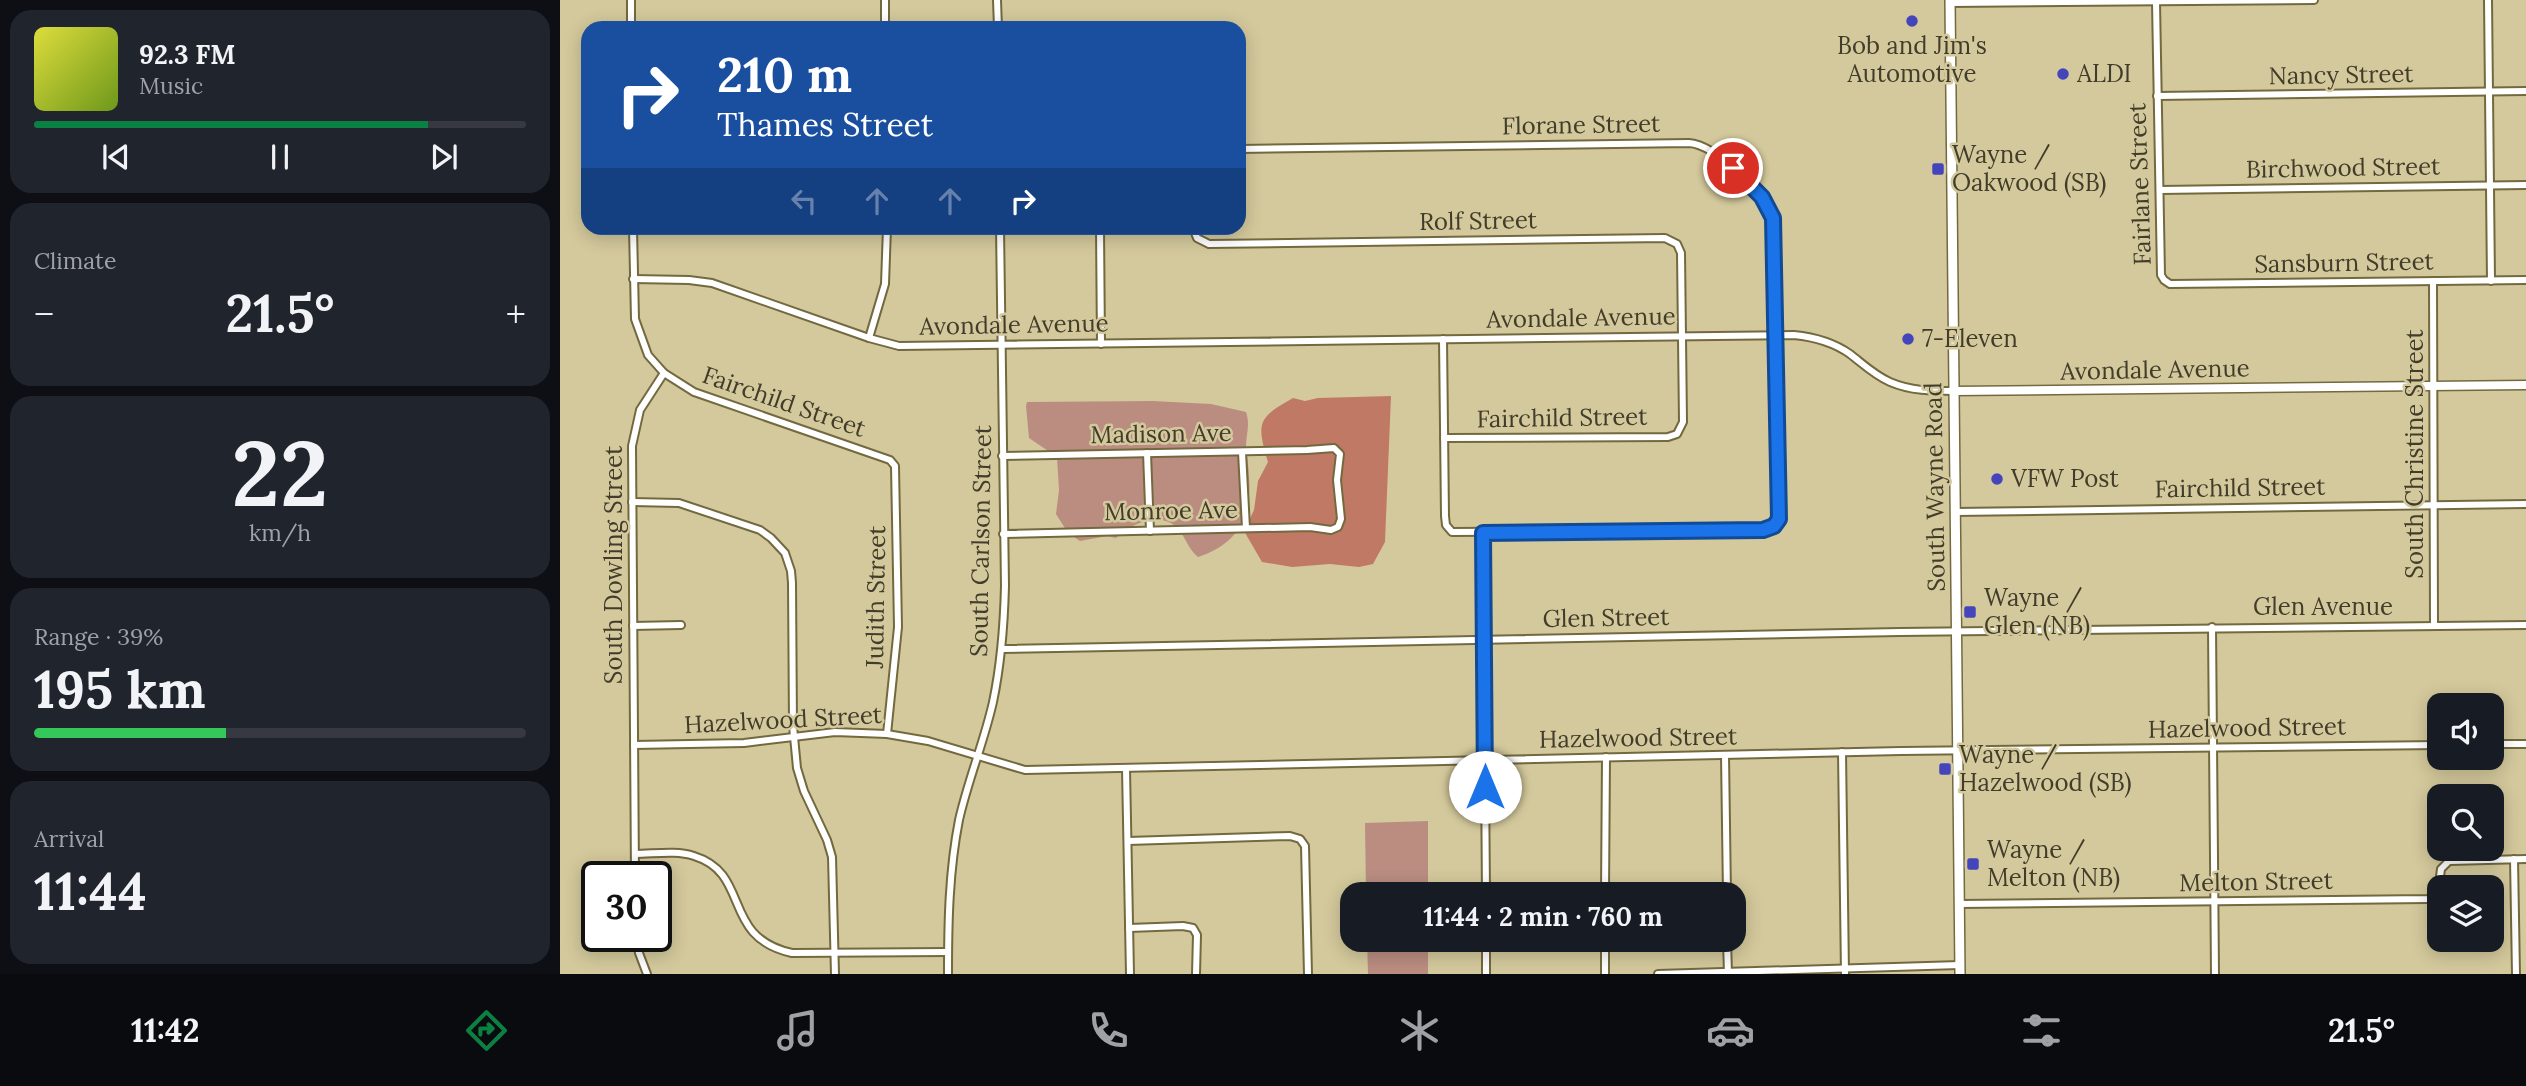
<!DOCTYPE html>
<meta charset="utf-8">
<style>
:root{--surface:#171b24;--page:#20242c;--text:#f1f3f6;--muted:#9ea1a6;--line:#363941;--accent:#0b8043}
body{margin:0;font-family:Lora,serif;background:var(--page);color:var(--text);height:100vh;display:flex;flex-direction:column;font-size:26px;white-space:nowrap}
*{box-sizing:border-box;margin:0}
p{font-size:23px;color:var(--muted)}
.icon{flex:none;width:38px;height:38px;fill:none;stroke:currentColor;stroke-width:2;stroke-linecap:round;stroke-linejoin:round}
.map{position:relative;flex:1;overflow:hidden}
.drawer{display:flex;flex-direction:column;gap:10px;padding:10px;background:#0d0f14;width:560px}
.drawer>*{flex:none}
.banner{position:absolute;left:21px;top:21px;width:665px;height:214px;border-radius:21px;box-shadow:0 4px 18px #0003;background:#1a4fa0;color:#fff;overflow:hidden}
.buttons{position:absolute;left:1867px;top:693px;display:grid;gap:14px}
.buttons a{display:grid;place-items:center;width:77px;height:77px;border-radius:14px;background:var(--surface);box-shadow:0 4px 18px #0003;font-size:35px}
.speed{position:absolute;left:21px;top:861px;display:flex;gap:14px;font-size:35px;font-weight:700;text-align:center}
.speed>*{display:grid;place-content:center;width:91px;height:91px;border-radius:50%;background:var(--surface);box-shadow:0 4px 18px #0003;line-height:1}
.speed .limit{border:4px solid #111;border-radius:10px;background:#fff;color:#111}
.pin{position:absolute;display:grid;place-items:center;width:60px;height:60px;color:#fff;margin:-30px;border:4px solid #fff;border-radius:50%;box-shadow:0 2px 7px #0007}
.me{position:absolute;width:77px;margin:-38px;rotate:0deg;stroke-linejoin:round;filter:drop-shadow(0 0 5px #0008)}
.turn{display:flex;align-items:center;gap:24px;height:147px;padding:0 21px;font-size:32px}
.turn .icon{width:91px;height:91px;stroke-width:2.5}
.turn b{display:block;font-size:49px;line-height:60px}
.lanes{display:flex;align-items:center;height:66px;padding:0 21px;background:#0003;justify-content:center;gap:35px;direction:ltr}
.lanes .off{opacity:.35}
.big{font-size:52px;font-weight:700;line-height:1.1}
.drawer .tile{flex:1;display:flex;flex-direction:column;justify-content:center;gap:10px;min-width:0;padding:0 24px;border-radius:21px;background:var(--page)}
.drawer .dial{align-items:center;gap:0}
.dial b{font-size:91px;line-height:1}
.song{display:flex;align-items:center;gap:21px}
.cover{width:84px;height:84px;border-radius:10px;background:linear-gradient(135deg,hsl(60 70% 55%),hsl(80 70% 35%))}
.played{height:7px;border-radius:4px;background:linear-gradient(90deg,var(--accent) 80%,var(--line) 80%)}
.keys{display:flex;justify-content:space-around;direction:ltr}
.heat{display:flex;justify-content:space-between;align-items:center;font-size:38px;direction:ltr}
.charge{height:10px;border-radius:5px;background:linear-gradient(90deg,#34c759 39%,var(--line) 0)}
.trip{position:absolute;left:780px;top:882px;width:406px;height:70px;border-radius:21px;background:var(--surface);box-shadow:0 4px 18px #0003;font-weight:700;line-height:70px;text-align:center}
.tabs{display:flex;height:112px;justify-content:space-around;align-items:center;background:#090b0e;color:var(--muted)}
.tabs .icon{width:49px;height:49px}
.tabs .active{color:var(--accent)}
.tabs b{font-size:32px;color:var(--text)}
main{display:flex;flex:1;min-height:0}
.map>svg:first-child{display:block}
.green{fill:#ba8d80}
.forest{fill:#c07965}
.lines{fill:none;stroke-linecap:round;stroke-linejoin:round}
.minor-casing{stroke:#73693f;stroke-width:10}
.tertiary-casing{stroke:#73693f;stroke-width:11}
.secondary-casing{stroke:#73693f;stroke-width:12}
.minor{stroke:#fff;stroke-width:6}
.tertiary{stroke:#fff;stroke-width:8}
.secondary{stroke:#fff;stroke-width:9}
.route-casing{stroke:#114b97;stroke-width:18}
.route{stroke:#1a73e8;stroke-width:12}
.poi-dot{fill:#4445bb;stroke:#d4c99c;stroke-width:2.5}
.labels{text-anchor:middle;stroke-width:5;stroke-linejoin:round;paint-order:stroke}
.poi-label{font-size:24px;fill:#423d2b;stroke:#d4c99c;text-anchor:start}
.street-label{font-size:24px;fill:#423d2b;stroke:#d4c99c}
</style>
<main>
<section class="drawer">
<div class="tile">
<div class="song"><i class="cover"></i><div><b>92.3 FM</b><p>Music</p></div></div>
<div class="played"></div>
<div class="keys"><svg class="icon" aria-label="previous" viewBox="0 0 24 24"><path d="M18 5L8 12l10 7zM5 5v14"/></svg><svg class="icon" aria-label="pause" viewBox="0 0 24 24"><path d="M8 5v14M16 5v14"/></svg><svg class="icon" aria-label="next" viewBox="0 0 24 24"><path d="M6 5l10 7-10 7zM19 5v14"/></svg></div>
</div>
<div class="tile"><p>Climate</p>
<div class="heat"><a>−</a><b class="big">21.5°</b><a>+</a></div>
</div>
<div class="tile dial"><b>22</b><p>km/h</p></div>
<div class="tile"><p>Range · 39%</p><b class="big">195 km</b><div class="charge"></div></div>
<div class="tile"><p>Arrival</p><b class="big">11:44</b></div>
</section>
<div class="map">
<svg width="1966" height="974" viewBox="0 0 1966 974">
<rect width="100%" height="100%" fill="#d4c99c"/>
<g class="green">
<path d="M 593,401 L 651,404 L 686,412 C 690,424 687,431 686,444 C 686,455 689,466 689,477 C 692,517 678,544 638,557 C 627,547 627,540 619,530 C 603,510 571,523 556,538 L 547,536 L 520,541 L 508,533 L 496,514 L 499,490 L 497,457 L 469,438 L 466,406 L 467,402 Z"/>
<polygon points="868,821 868,894 806,894 805,823"/>
<polygon points="807,940 868,940 868,974 808,974"/>
</g>
<path class="forest" d="M 831,396 L 825,542 L 813,564 L 799,567 L 770,564 L 732,567 L 702,562 L 684,531 L 694,510 L 698,481 L 708,462 C 696,422 698,418 733,398 L 745,401 L 758,398 Z"/>
<g class="lines">
<defs>
<g id="minor">
<polyline points="71,0 71,28"/>
<polyline points="325,0 325,28"/>
<polyline points="437,0 438,28"/>
<polyline points="1928,0 1931,281"/>
<polyline points="1596,2 1601,275 1604,280 1610,284 1966,280"/>
<polyline points="1390,3 1754,0"/>
<polyline points="1597,96 1966,91"/>
<path d="M 679,149 L 1129,143 C 1155,144 1206,193 1213,218 L 1219,515 C 1218,524 1212,529 1203,530 L 892,532 L 886,525 L 885,516 L 883,339"/>
<polyline points="1600,190 1966,185"/>
<polyline points="73,228 75,319 88,355 104,373 134,392 330,460 335,466 338,627 327,734"/>
<polyline points="540,228 541,344"/>
<polyline points="633,228 637,238 649,244 1105,238 1117,244 1121,253 1123,422 1117,434 1108,437 884,438"/>
<path d="M 73,279 L 129,280 L 152,283 L 309,338 L 339,346 L 1234,335 C 1254,337 1273,342 1290,354 C 1303,364 1314,375 1330,382 C 1351,391 1372,391 1394,391"/>
<polyline points="1873,281 1874,626"/>
<polyline points="309,338 325,284 327,228"/>
<polyline points="682,452 686,528"/>
<polyline points="587,453 590,531"/>
<polyline points="442,456 747,450 774,448 780,454 777,480 781,519 778,527 771,530 750,527 443,534"/>
<polyline points="72,502 119,503 200,530 211,538 225,553 231,571 232,583 233,726 237,768 244,791 267,840 272,857 275,974"/>
<polyline points="1395,512 1966,504"/>
<polyline points="923,533 926,894"/>
<polyline points="73,626 121,625"/>
<polyline points="1652,627 1655,974"/>
<polyline points="442,649 1340,632 1966,625"/>
<polyline points="1932,744 1966,744"/>
<polyline points="74,745 184,743 275,732 327,734 368,741 465,770 1341,751 1880,745"/>
<polyline points="1282,752 1285,974"/>
<polyline points="1165,755 1167,894"/>
<polyline points="566,769 570,974"/>
<polyline points="568,841 730,836 740,839 745,846 748,974"/>
<path d="M 75,854 C 94,854 116,850 134,856 C 192,874 160,937 232,953 L 388,952"/>
<polyline points="1954,859 1956,974"/>
<polyline points="75,877 72,446 80,410 104,373"/>
<polyline points="1045,894 1046,757"/>
<polyline points="1399,904 1868,899 1878,892 1881,869 1889,861 1966,859"/>
<polyline points="569,928 623,926 633,928 637,935 636,974"/>
<polyline points="76,936 79,953 87,974"/>
<polyline points="926,940 926,974"/>
<polyline points="1167,940 1168,974"/>
<path d="M 388,974 C 388,922 389,871 399,820 C 408,780 424,742 433,702 C 441,664 444,625 445,586 L 440,228"/>
<polyline points="1045,974 1045,940"/>
<polyline points="1098,974 1400,965"/>
</g>
<polyline id="tertiary" points="1394,391 1966,385"/>
<polyline id="secondary" points="1390,0 1400,974"/>
</defs>
<use href="#minor" class="minor-casing"/>
<use href="#tertiary" class="tertiary-casing"/>
<use href="#secondary" class="secondary-casing"/>
<use href="#minor" class="minor"/>
<use href="#tertiary" class="tertiary"/>
<use href="#secondary" class="secondary"/>
</g>
<g class="lines">
<defs>
<polyline id="route" points="925,787 923,533 1203,530 1214,526 1219,519 1213,218 1202,197 1173,168"/>
</defs>
<use href="#route" class="route-casing"/>
<use href="#route" class="route"/>
</g>
<g class="poi-dot">
<circle cx="1352" cy="21" r="7"/>
<circle cx="1503" cy="74" r="7"/>
<rect x="1371" y="162" width="14" height="14" rx="3.5"/>
<circle cx="1348" cy="339" r="7"/>
<circle cx="1437" cy="479" r="7"/>
<rect x="1403" y="605" width="14" height="14" rx="3.5"/>
<rect x="1378" y="762" width="14" height="14" rx="3.5"/>
<rect x="1406" y="857" width="14" height="14" rx="3.5"/>
</g>
<g class="labels">
<g class="poi-label">
<text x="1352" y="54" text-anchor="middle">Bob and Jim's<tspan x="1352" dy="28">Automotive</tspan></text>
<text x="1517" y="82">ALDI</text>
<text x="1392" y="163">Wayne /<tspan x="1392" dy="28">Oakwood (SB)</tspan></text>
<text x="1362" y="347">7-Eleven</text>
<text x="1451" y="487">VFW Post</text>
<text x="1424" y="606">Wayne /<tspan x="1424" dy="28">Glen (NB)</tspan></text>
<text x="1399" y="763">Wayne /<tspan x="1399" dy="28">Hazelwood (SB)</tspan></text>
<text x="1427" y="858">Wayne /<tspan x="1427" dy="28">Melton (NB)</tspan></text>
</g>
<g class="street-label">
<text transform="translate(1781 75) rotate(-1)" y="8">Nancy Street</text>
<text transform="translate(1021 125) rotate(-1)" y="8">Florane Street</text>
<text transform="translate(1783 168) rotate(-1)" y="8">Birchwood Street</text>
<text transform="translate(1580 184) rotate(-92)" y="8">Fairlane Street</text>
<text transform="translate(918 221) rotate(-1)" y="8">Rolf Street</text>
<text transform="translate(1784 263) rotate(-1)" y="8">Sansburn Street</text>
<text transform="translate(1021 318) rotate(-1)" y="8">Avondale Avenue</text>
<text transform="translate(454 325) rotate(-1)" y="8">Avondale Avenue</text>
<text transform="translate(1595 370) rotate(-1)" y="8">Avondale Avenue</text>
<text transform="translate(224 402) rotate(19)" y="8">Fairchild Street</text>
<text transform="translate(1002 418) rotate(-1)" y="8">Fairchild Street</text>
<text transform="translate(601 434) rotate(-1)" y="8">Madison Ave</text>
<text transform="translate(1855 454) rotate(-90)" y="8">South Christine Street</text>
<text transform="translate(1375 487) rotate(-91)" y="8">South Wayne Road</text>
<text transform="translate(1680 488) rotate(-1)" y="8">Fairchild Street</text>
<text transform="translate(611 511) rotate(-1)" y="8">Monroe Ave</text>
<text transform="translate(421 541) rotate(-89)" y="8">South Carlson Street</text>
<text transform="translate(54 565) rotate(-90)" y="8">South Dowling Street</text>
<text transform="translate(316 597) rotate(-89)" y="8">Judith Street</text>
<text x="1763" y="615">Glen Avenue</text>
<text transform="translate(1046 618) rotate(-1)" y="8">Glen Street</text>
<text transform="translate(223 720) rotate(-3)" y="8">Hazelwood Street</text>
<text transform="translate(1687 728) rotate(-1)" y="8">Hazelwood Street</text>
<text transform="translate(1078 738) rotate(-1)" y="8">Hazelwood Street</text>
<text transform="translate(1696 882) rotate(-1)" y="8">Melton Street</text>
</g>
</g>
</svg>
<div class="buttons">
<a><svg class="icon" aria-label="sound" viewBox="0 0 24 24"><path d="M4 9h4l5-4v14l-5-4H4zM17 9q2 3 0 6"/></svg></a>
<a><svg class="icon" aria-label="search" viewBox="0 0 24 24"><circle cx="10" cy="10" r="6"/><path d="M15 15l6 6"/></svg></a>
<a><svg class="icon" aria-label="layers" viewBox="0 0 24 24"><path d="M12 4l9 5-9 5-9-5zM3 14l9 5 9-5"/></svg></a>
</div>
<div class="speed"><div class="limit">30</div></div>
<div class="pin" style="left:1173px;top:168px;background:#d93025"><svg class="icon" aria-label="arrive" viewBox="0 0 24 24"><path d="M6 21V4h12l-3 4 3 4H6"/></svg></div>
<svg class="me" style="left:925px;top:787px" viewBox="-20 -20 40 40"><circle r="19" fill="#fff"/><path d="M0-13L10 11 0 6-10 11z" fill="#1a73e8"/></svg>
<div class="trip">11:44 · 2 min · 760 m</div>
<div class="banner">
<div class="turn"><svg class="icon" aria-label="right" viewBox="0 0 24 24"><path d="M7 20v-9h11M14 6l5 5-5 5"/></svg><div><b>210 m</b>Thames Street</div></div>
<div class="lanes"><svg class="icon off" aria-label="left" viewBox="0 0 24 24"><path d="M17 20v-9H6M10 6l-5 5 5 5"/></svg><svg class="icon off" aria-label="ahead" viewBox="0 0 24 24"><path d="M12 20V5M6 11l6-6 6 6"/></svg><svg class="icon off" aria-label="ahead" viewBox="0 0 24 24"><path d="M12 20V5M6 11l6-6 6 6"/></svg><svg class="icon" aria-label="right" viewBox="0 0 24 24"><path d="M7 20v-9h11M14 6l5 5-5 5"/></svg></div>
</div>
</div>
</main>
<nav class="tabs">
<b>11:42</b>
<svg class="icon active" aria-label="directions" viewBox="0 0 24 24"><path d="M12 3l9 9-9 9-9-9zM9 14v-3h6M13 9l2 2-2 2"/></svg>
<svg class="icon" aria-label="music" viewBox="0 0 24 24"><path d="M9 18V5l10-2v13"/><circle cx="6" cy="18" r="3"/><circle cx="16" cy="16" r="3"/></svg>
<svg class="icon" aria-label="phone" viewBox="0 0 24 24"><path d="M5 4h4l2 5-3 2q2 4 5 5l2-3 5 2v4C11 20 4 13 5 4z"/></svg>
<svg class="icon" aria-label="climate" viewBox="0 0 24 24"><path d="M12 3v18M4 7l16 10M4 17L20 7"/></svg>
<svg class="icon" aria-label="car" viewBox="0 0 24 24"><path d="M5 17H2v-5l4-1 3-4h7l3 4 3 1v5h-3M9 17h6M6 11h13"/><circle cx="7" cy="17" r="2"/><circle cx="17" cy="17" r="2"/></svg>
<svg class="icon" aria-label="filters" viewBox="0 0 24 24"><path d="M4 7h16M4 17h16"/><circle cx="9" cy="7" r="2"/><circle cx="15" cy="17" r="2"/></svg>
<b>21.5°</b>
</nav>
